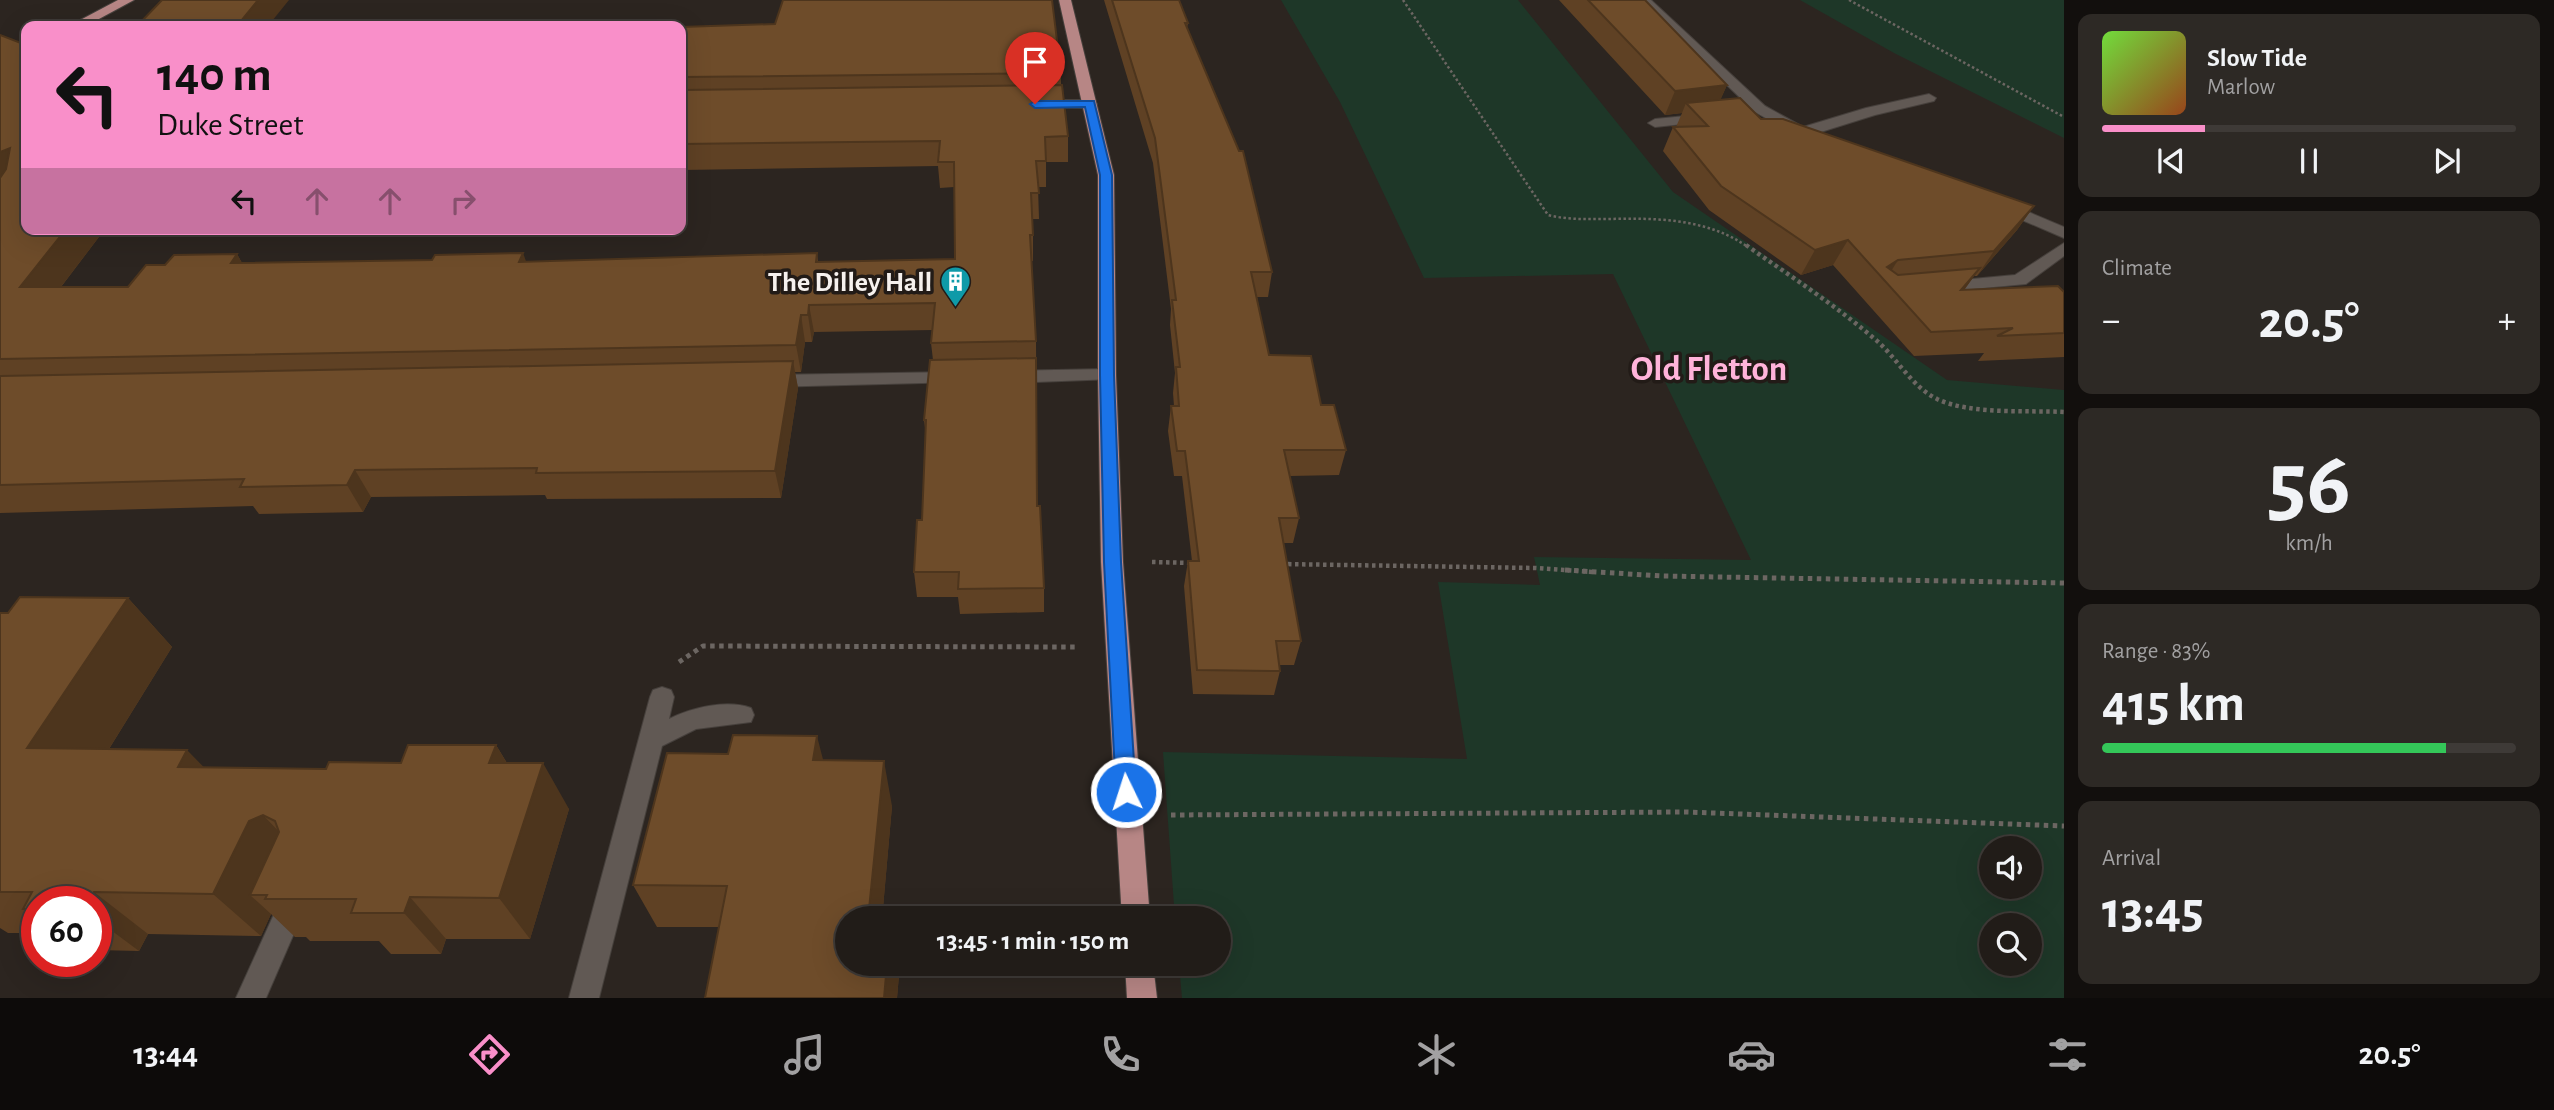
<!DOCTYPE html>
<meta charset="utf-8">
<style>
:root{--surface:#211c18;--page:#2d2925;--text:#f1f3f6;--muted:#a2a1a2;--line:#3e3a37;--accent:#f98fc9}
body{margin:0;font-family:"Alegreya Sans",sans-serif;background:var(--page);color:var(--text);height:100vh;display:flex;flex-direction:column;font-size:26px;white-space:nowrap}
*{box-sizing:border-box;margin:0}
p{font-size:23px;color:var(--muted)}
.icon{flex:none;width:38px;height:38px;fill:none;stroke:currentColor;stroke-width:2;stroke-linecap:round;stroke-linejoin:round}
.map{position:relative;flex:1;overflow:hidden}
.side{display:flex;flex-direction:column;gap:14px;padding:14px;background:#120f0d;width:490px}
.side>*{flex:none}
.top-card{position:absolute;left:21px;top:21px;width:665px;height:214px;border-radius:14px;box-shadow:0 7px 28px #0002,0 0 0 2px var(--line);background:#f98fc9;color:#111;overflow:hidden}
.fabs{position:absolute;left:1979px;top:836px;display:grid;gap:14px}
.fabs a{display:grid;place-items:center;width:63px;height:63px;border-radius:50%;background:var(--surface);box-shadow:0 7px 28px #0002,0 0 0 2px var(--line);font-size:35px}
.speed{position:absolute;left:21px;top:886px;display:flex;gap:14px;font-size:35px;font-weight:700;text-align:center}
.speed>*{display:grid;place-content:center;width:91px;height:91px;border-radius:50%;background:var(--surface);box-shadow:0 7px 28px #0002,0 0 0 2px var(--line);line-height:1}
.speed .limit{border:10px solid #d22;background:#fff;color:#111}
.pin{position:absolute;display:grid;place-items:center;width:60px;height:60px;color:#fff;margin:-72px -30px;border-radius:50% 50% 50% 0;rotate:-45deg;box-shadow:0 0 7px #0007}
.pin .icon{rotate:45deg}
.me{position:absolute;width:77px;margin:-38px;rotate:356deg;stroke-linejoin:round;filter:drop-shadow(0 0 5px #0008)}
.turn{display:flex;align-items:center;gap:24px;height:147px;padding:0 21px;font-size:32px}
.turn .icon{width:91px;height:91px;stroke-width:2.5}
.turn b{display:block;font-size:49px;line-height:60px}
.lanes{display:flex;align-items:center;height:66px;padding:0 21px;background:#0003;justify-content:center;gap:35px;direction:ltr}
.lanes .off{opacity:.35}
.big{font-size:52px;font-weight:600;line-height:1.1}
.side .widget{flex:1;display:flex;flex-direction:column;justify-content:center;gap:10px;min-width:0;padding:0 24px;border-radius:14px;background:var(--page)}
.side .dial{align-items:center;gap:0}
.dial b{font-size:91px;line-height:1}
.song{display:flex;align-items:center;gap:21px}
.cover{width:84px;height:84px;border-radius:10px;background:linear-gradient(135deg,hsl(100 70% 55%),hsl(20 70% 35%))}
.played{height:7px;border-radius:4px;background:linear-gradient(90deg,var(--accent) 25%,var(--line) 25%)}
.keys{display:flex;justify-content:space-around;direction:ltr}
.heat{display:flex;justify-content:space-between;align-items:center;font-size:38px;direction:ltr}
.charge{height:10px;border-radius:5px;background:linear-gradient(90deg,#34c759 83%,var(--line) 0)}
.trip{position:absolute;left:835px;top:906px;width:396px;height:70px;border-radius:35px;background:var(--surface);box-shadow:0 7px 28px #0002,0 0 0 2px var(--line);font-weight:600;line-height:70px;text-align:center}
.tabs{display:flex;height:112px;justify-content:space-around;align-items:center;background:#0d0b0a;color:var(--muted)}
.tabs .icon{width:49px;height:49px}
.tabs .current{color:var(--accent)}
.tabs b{font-size:32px;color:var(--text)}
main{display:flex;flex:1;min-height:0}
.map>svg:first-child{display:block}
.green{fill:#1e3728;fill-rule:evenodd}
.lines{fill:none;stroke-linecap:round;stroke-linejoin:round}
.minor-casing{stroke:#46403c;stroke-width:2}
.major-casing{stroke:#46403c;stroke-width:2}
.path-far2{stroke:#6c6662;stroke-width:2.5;stroke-dasharray:2.5 2.5;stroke-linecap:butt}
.path-far1{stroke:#6c6662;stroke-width:4.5;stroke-dasharray:3.5 3.5;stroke-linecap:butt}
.path{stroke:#6c6662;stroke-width:5;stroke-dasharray:4.5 4.5;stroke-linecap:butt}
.minor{fill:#615954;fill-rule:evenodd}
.major{fill:#b78685;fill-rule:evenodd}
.wall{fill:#5f4124}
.shaded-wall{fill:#4d351d}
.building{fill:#6e4c2a;stroke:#4d351d;stroke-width:2}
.route{fill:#1a73e8;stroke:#114b97;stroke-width:2}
.labels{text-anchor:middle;stroke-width:7;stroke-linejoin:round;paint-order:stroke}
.poi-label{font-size:28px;font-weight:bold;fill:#f6f1ee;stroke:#221b17;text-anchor:end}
.district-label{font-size:35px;font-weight:bold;fill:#ffb3da;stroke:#221b17}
</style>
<main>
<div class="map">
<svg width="2064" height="998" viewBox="0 0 2064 998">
<rect width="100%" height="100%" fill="#2c2520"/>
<g class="green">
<path d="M 1281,0 L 1518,0 L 1673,192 L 1947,380 L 2064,390 L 2064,998 L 1182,998 L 1179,964 L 1218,964 L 1218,919 L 1175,919 L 1163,752 L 1467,759 L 1438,582 L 1540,585 L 1534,557 L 1751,560 L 1613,274 L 1424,278 L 1340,102 ZM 1992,849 L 2030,849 L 2030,887 L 1992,887 ZM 1992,926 L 2030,926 L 2030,964 L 1992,964 Z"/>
<polygon points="1800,0 2064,0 2064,138 1894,53"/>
</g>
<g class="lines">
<defs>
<g id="minor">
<polygon points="1638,0 1651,0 1765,106 1803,127 1866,108 1929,94 1936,98 1934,101 1875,115 1808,136 1798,136 1755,112"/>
<polygon points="1036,100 1090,100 1097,104 1090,108 1031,107 1029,104"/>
<polygon points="1706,114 1711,115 1713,118 1711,121 1655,127 1648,123 1655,119"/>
<polygon points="2000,200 2064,227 2064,238 1994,208 1992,205 1994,202"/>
<polygon points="2064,243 2064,256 2026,284 1940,292 1931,287 1940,282 2015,275"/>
<polygon points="1107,369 1114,371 1116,375 1114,379 1007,383 1000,381 998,377 1000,373 1007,371"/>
<polygon points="954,372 961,374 964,378 961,382 769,387 762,385 759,381 762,377 769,375"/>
<path d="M 662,687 L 671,690 L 674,697 L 669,719 C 691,708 726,699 751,708 L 754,715 L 751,722 L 696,729 L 662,746 L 599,998 L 569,998 L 650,697 L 653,690 Z"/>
<polygon points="294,888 304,892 308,901 266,998 236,998 284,892"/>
</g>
<g id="major">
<polygon points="118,0 134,0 86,26 69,26"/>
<polygon points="1059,0 1071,0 1114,175 1116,375 1123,562 1150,919 1122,919 1101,562 1098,375 1098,175"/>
<polygon points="1125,964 1153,964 1157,998 1127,998"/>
</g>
</defs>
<use href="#minor" class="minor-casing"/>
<use href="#major" class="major-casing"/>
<g class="path-far2">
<path d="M 1403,0 L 1548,215 C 1568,220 1587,219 1607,219 C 1657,218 1706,218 1748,247"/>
<polyline points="1849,0 2064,117"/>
</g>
<g class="path-far1">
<path d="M 1746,245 C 1790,276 1835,305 1876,340 C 1897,358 1911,386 1937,399 C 1971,415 2027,410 2064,412"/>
<polyline points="1152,562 1192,563"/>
<polyline points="1281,564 1535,568 1593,572"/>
</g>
<g class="path">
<polyline points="1565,570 1662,576 2064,583"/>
<polyline points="679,662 703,646 1078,647"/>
<polyline points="1171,815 1686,812 2064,826"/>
</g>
<use href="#minor" class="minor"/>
<use href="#major" class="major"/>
</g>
<g class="wall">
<polygon points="1104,0 1179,0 1188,23 1187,28 1272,272 1268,297 1257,297 1269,355 1321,405 1346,450 1339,475 1290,476 1299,518 1293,543 1283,543 1301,641 1294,665 1280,665 1280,671 1274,695 1193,694 1184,586 1188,561 1192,561 1182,476 1174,476 1168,431 1171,406 1174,406 1173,393 1175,373 1170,325 1171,309 1153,163"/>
<polygon points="1559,0 1645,0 1727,85 1720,100 1761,119 2034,206 2017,230 1977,276 1974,276 1964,290 2064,292 2064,357 1978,361 1984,353 1914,356 1833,265 1801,275 1709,210 1663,151 1673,127 1676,127 1682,113 1665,115"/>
<polygon points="681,27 1061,73 1061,85 1068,136 1068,162 1046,162 1046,187 1038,187 1039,219 1033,219 1033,261 1031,261 1036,341 1037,506 1044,588 1044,612 960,614 958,597 917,597 914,572 922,520 926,436 924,420 933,360 931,343 933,330 814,332 812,342 805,342 801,372 795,372 798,388 781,498 547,499 545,495 371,497 363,512 259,514 253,506 0,513 0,35 26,229 105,229 61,287 128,287 165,265 237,254 242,263 527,262 817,253 818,262 955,259 954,187 940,188 938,166 681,170"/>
<polygon points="128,598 172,647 109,749 204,768 326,769 401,763 496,745 507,763 569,809 530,939 446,939 441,954 391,954 379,941 310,941 306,937 295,937 271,914 261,936 148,934 139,951 96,950 96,901 37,901 37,933 8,933 0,928 0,613 8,613"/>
<polygon points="823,760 892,806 882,919 847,919 899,975 897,998 705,998 719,927 657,927 633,885"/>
</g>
<g class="shaded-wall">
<polygon points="258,0 289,0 268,26 237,26"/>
<polygon points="1727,85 1717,108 1686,103 1682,113 1665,115 1675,91"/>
<polygon points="10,148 0,203 0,152"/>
<polygon points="2034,206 2017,230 1977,276 1994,251"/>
<polygon points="66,229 105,229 41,313 20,287"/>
<polygon points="1848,240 1833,265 1801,275 1815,250"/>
<polygon points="523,253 533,280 519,262"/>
<polygon points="237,254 252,281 231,263"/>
<polygon points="1898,260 1885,281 1887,267"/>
<polygon points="1980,268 1962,293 1961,290"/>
<polygon points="809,305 814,332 812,342 808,315"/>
<polygon points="801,315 805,342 801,372 796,345"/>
<polygon points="793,361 798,388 781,498 775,471"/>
<polygon points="355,470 371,497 363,512 347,485"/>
<polygon points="128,598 172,647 81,794 27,748"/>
<polygon points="817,736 829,783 813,760"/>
<polygon points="496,745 524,792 489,763"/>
<polygon points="187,750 232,796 178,767"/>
<polygon points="884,761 892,806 882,919 868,919"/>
<polygon points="543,763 569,809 530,939 499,898"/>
<polygon points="263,815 306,860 267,895 250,895 271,914 261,936 213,894 249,821"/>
<polygon points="94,892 148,934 139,951 96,919 96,901 88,901"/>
<polygon points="410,897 446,939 441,954 404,913"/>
<polygon points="887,964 896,964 899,975 897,998 884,998"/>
</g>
<g class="building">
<polygon points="162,0 258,0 237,26 137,26"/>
<polygon points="783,0 1052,0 1061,73 681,77 681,27 775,24"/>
<polygon points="1112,0 1179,0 1188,23 1185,23 1239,151 1243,151 1272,272 1251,272 1269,355 1311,356 1321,405 1334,405 1346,450 1284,450 1299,518 1279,518 1301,641 1276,641 1280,671 1197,670 1188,561 1199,561 1185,451 1177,451 1171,406 1179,406 1176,367 1180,367 1172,300 1176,300 1155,138"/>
<polygon points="1588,0 1645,0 1727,85 1675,91"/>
<polygon points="0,35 26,45 26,229 66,229 20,287 128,287 146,265 165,265 174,255 237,254 231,263 432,260 435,255 523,253 519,262 817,253 816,262 955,259 954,162 938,162 940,141 681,144 681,90 1062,85 1068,136 1045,137 1046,161 1036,161 1039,193 1031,193 1033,235 1030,235 1036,341 931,343 935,303 809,305 808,315 801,315 796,345 0,359 0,178 6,169 10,148 0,152"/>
<polygon points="1740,98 1761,119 1783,119 2034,206 1994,251 1898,260 1887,267 1898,275 1980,268 1961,290 2058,286 2064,292 2064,333 1997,336 2013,328 1931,332 1848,240 1815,250 1721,186 1673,127 1708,126 1686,103"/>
<polygon points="1036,358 1037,506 1040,506 1044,588 958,589 959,572 914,572 917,520 922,520 926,420 924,420 930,360"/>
<polygon points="793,361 775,471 536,473 537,468 355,470 347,485 240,487 244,479 0,485 0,376"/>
<polygon points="20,597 128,598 27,748 187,750 178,767 326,769 329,762 401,763 408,745 496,745 489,763 543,763 499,898 410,897 404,913 351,913 356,899 265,899 267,895 250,895 279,832 275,821 263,815 249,821 213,894 94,892 88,901 37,901 37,909 23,909 32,892 0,892 0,613 8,613"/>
<polygon points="733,735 817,736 813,760 884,761 868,919 847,919 847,964 887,964 884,998 705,998 727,886 633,885 667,753 728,754"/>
</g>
<polygon class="route" points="1094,101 1112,175 1114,375 1121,562 1136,792 1133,798 1126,800 1119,798 1116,792 1104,562 1100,375 1100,175 1085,107 1035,108 1030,104 1035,101"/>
<defs>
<symbol id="building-pin" viewBox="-11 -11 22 30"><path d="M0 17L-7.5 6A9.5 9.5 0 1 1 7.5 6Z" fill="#0f9aa8" stroke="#221b17"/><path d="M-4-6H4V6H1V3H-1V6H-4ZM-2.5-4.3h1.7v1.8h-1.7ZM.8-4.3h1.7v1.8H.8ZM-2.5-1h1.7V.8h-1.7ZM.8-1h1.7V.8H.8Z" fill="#fff"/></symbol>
</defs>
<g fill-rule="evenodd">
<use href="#building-pin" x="938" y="264" width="35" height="47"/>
</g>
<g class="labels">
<g class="poi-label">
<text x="932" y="291">The Dilley Hall</text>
</g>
<g class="district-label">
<text x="1709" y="380">Old Fletton</text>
</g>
</g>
</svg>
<div class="fabs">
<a><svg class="icon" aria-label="sound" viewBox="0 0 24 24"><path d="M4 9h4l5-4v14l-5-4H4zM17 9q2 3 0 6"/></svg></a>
<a><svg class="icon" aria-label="search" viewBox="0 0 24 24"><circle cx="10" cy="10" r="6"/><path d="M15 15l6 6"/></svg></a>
</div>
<div class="speed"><div class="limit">60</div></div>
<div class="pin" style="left:1035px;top:104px;background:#d93025"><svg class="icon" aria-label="arrive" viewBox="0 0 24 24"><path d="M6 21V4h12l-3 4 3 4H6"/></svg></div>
<svg class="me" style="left:1126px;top:792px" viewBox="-20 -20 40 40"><circle r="17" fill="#1a73e8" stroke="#fff" stroke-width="3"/><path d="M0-11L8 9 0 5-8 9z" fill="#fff"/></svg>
<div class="trip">13:45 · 1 min · 150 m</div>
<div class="top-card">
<div class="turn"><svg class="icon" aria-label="left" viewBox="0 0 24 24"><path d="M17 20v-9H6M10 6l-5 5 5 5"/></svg><div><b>140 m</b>Duke Street</div></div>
<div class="lanes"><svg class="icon" aria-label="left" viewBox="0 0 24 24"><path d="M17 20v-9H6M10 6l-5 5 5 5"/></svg><svg class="icon off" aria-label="ahead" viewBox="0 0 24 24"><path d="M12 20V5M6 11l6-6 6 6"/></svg><svg class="icon off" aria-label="ahead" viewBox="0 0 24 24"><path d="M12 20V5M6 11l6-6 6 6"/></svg><svg class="icon off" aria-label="right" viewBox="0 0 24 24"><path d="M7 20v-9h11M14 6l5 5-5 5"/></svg></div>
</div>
</div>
<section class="side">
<div class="widget">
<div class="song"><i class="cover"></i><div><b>Slow Tide</b><p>Marlow</p></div></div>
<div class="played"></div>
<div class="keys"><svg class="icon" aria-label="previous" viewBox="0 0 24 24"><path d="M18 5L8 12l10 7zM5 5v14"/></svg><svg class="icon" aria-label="pause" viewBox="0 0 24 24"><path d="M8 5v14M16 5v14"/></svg><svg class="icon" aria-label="next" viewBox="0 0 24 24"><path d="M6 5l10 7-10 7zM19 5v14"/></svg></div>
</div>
<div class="widget"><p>Climate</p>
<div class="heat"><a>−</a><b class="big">20.5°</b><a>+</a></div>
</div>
<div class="widget dial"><b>56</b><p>km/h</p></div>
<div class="widget"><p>Range · 83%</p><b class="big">415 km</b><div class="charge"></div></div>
<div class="widget"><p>Arrival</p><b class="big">13:45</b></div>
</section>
</main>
<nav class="tabs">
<b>13:44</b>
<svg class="icon current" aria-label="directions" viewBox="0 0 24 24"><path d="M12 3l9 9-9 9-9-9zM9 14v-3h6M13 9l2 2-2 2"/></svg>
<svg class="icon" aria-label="music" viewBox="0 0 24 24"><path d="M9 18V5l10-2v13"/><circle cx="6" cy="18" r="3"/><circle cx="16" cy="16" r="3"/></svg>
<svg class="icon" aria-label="phone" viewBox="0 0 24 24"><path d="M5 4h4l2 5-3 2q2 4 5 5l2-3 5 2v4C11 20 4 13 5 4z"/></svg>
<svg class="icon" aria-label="climate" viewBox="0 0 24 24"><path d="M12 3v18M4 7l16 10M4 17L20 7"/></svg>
<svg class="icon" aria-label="car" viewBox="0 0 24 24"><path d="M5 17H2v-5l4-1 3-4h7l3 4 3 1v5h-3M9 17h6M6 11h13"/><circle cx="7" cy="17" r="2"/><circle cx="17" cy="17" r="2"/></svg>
<svg class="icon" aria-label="filters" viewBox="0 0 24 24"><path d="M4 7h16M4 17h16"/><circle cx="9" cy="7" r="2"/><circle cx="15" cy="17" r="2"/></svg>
<b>20.5°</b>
</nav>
